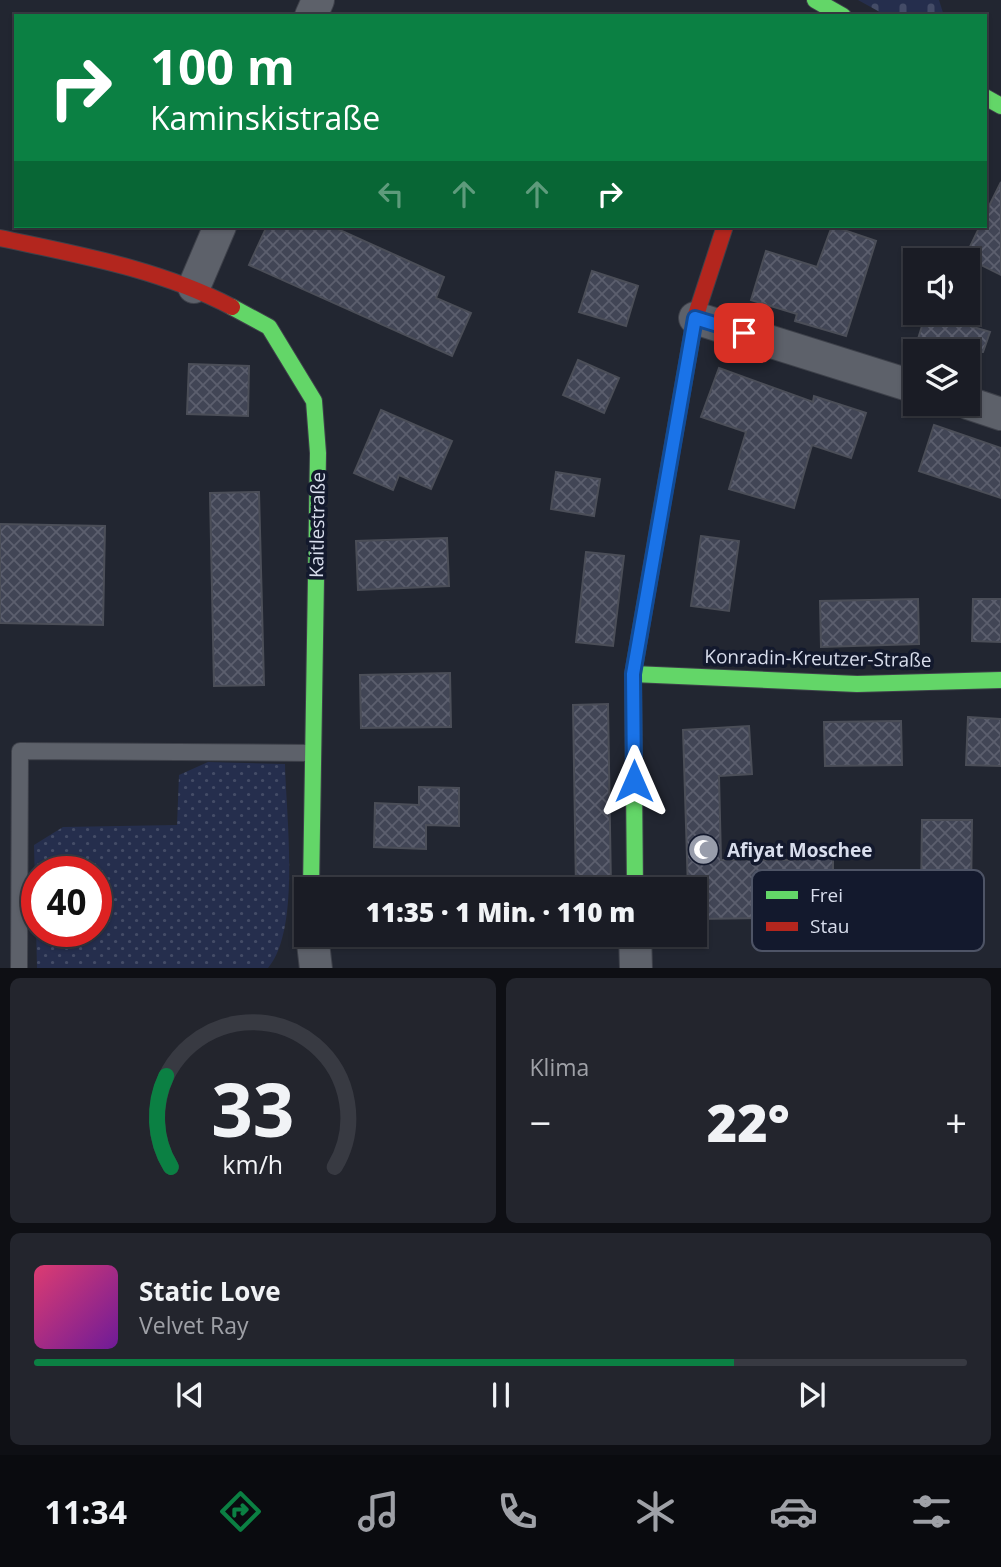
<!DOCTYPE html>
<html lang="de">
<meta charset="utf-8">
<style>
:root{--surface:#1a1c25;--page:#23252d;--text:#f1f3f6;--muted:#9fa1a7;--line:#383a42;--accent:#0b8043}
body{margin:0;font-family:"Open Sans",sans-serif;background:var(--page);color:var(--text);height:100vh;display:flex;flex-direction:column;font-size:26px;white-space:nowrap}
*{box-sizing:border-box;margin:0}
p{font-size:23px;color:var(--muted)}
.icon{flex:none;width:38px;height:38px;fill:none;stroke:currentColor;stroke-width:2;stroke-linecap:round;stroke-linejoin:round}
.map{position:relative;height:968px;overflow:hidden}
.side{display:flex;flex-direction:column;gap:10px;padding:10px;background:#0e0f14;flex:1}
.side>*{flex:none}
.guide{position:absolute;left:14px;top:14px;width:973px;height:214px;border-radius:0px;box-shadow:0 2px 5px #0004,0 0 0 2px var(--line);background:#0b8043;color:#fff;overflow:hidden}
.tools{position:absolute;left:903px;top:248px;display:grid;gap:14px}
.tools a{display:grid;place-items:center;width:77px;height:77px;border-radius:0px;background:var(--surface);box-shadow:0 2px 5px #0004,0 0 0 2px var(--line);font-size:35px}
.speed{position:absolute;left:21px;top:856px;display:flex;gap:14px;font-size:35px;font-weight:700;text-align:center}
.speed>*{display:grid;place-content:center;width:91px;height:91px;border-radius:50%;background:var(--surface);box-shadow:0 2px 5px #0004,0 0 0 2px var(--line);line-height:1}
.speed .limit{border:10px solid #d22;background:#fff;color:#111}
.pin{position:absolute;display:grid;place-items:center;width:60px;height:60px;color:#fff;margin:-30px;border-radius:14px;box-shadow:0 4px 10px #0006}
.me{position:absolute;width:77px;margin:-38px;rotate:0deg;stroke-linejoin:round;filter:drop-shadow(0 0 5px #0008)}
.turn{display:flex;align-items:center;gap:24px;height:147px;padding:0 21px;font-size:32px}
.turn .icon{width:91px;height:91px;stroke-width:2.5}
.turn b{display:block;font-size:49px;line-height:60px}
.lanes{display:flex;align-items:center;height:66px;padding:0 21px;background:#0003;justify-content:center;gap:35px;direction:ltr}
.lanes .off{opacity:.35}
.big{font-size:52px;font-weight:800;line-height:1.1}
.side .tile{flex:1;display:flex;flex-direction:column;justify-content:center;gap:10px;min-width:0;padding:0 24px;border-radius:10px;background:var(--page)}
.side .dial{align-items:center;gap:0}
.dial svg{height:182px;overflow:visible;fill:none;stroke:var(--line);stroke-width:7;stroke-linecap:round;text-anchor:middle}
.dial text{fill:var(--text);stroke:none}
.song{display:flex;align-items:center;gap:21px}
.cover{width:84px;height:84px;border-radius:10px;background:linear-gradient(135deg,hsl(340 70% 55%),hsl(280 70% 35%))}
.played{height:7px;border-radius:4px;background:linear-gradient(90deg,var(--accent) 75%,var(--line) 75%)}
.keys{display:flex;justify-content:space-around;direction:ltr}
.heat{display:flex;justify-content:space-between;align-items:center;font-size:38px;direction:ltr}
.side .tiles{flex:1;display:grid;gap:10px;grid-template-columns:1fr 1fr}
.tile:last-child{grid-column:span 2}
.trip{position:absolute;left:294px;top:877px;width:413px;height:70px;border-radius:0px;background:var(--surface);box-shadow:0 2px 5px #0004,0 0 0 2px var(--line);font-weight:800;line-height:70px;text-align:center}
.tabs{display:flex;height:112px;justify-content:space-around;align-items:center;background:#0a0b0f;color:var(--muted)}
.tabs .icon{width:49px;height:49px}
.tabs .current{color:var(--accent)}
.tabs b{font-size:32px;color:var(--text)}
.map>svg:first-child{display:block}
.grass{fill:url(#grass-dots);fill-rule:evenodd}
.cemetery{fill:url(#cemetery-stones)}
.building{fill:url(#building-cross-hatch);stroke:#4b4e58;stroke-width:2}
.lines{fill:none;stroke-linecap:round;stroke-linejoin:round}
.lane-casing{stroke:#3e414a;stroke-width:18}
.street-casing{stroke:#3e414a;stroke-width:34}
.fast-casing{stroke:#3e414a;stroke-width:18}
.jam-casing{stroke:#3e414a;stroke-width:18}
.lane{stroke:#5d616a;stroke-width:16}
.street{stroke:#5d616a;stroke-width:32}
.fast{stroke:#63d668;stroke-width:16}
.jam{stroke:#b3261e;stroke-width:16}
.route-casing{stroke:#114b97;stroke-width:18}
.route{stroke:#1a73e8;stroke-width:12}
.labels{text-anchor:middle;stroke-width:7;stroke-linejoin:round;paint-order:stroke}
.street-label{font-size:19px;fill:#d8ddec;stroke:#13192d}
.poi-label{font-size:19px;font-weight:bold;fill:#d8ddec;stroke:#13192d;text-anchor:start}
.key{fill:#13192d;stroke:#4e5466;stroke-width:2}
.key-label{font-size:19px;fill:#d8ddec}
</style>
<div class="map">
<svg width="1001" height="969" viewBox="0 0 1001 969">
<defs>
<pattern id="grass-dots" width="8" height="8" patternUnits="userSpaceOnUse" patternTransform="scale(1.75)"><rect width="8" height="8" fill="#252e4d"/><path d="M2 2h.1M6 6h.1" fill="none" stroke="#444c67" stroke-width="1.8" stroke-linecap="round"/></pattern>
<pattern id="cemetery-stones" width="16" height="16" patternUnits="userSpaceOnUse" patternTransform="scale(1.75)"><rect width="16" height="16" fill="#252e4d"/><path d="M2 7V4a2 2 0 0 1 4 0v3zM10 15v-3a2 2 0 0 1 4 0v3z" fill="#444c67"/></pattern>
<pattern id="building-cross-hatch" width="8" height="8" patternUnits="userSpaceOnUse" patternTransform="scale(1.75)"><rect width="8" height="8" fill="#414555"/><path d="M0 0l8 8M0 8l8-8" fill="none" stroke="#5c5f6e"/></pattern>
</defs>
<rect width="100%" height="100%" fill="#222631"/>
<path class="grass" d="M 208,762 L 285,764 C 286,815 301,930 268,968 L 37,968 L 34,845 L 63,827 L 177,825 L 179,775 ZM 37,872 L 96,872 L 96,931 L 37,931 Z"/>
<polygon class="cemetery" points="858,0 939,0 944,16 887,16"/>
<g class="building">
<polygon points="1001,182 1001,275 965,257 980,226 985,226 985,214"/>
<polygon points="267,226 331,226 444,277 436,298 471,313 452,356 249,265"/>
<polygon points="832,226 876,241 846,336 795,321 797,314 751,300 766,251 817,267"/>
<polygon points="592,271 638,286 626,326 579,312"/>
<polygon points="926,313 990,332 983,352 914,352"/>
<polygon points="578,360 619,378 604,413 563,395"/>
<polygon points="189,364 249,366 248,416 187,414"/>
<polygon points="719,368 813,402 814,396 866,413 851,458 812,445 794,508 729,489 746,432 701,417"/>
<polygon points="381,410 452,441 431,489 399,475 393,490 354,473"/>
<polygon points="934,425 1001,448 1001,498 919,471"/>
<polygon points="556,472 600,479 594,516 551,509"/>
<polygon points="259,492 264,685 214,686 210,493"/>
<polygon points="0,524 105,526 103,625 0,623"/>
<polygon points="701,536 739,541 729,611 691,606"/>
<polygon points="447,538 449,586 358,590 356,541"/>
<polygon points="586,552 624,556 613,646 576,642"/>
<polygon points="918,599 919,644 821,647 820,601"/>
<polygon points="973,599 1001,599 1001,642 972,641"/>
<polygon points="450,673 451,727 361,728 360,675"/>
<polygon points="608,704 611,889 576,889 573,705"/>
<polygon points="968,717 1001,719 1001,766 966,765"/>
<polygon points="901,721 902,765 825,766 824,722"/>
<polygon points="749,726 752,774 719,776 721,860 800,860 800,851 833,850 833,900 762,900 762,918 695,919 695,889 688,889 683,730"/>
<polygon points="419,787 459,788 459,826 426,825 426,849 374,847 375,803 419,805"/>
<polygon points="922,820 972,820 971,897 921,897"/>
</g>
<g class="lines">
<defs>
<polyline id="lane" points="19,969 20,751 313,753"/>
<g id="street">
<polyline points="311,16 318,0"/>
<polyline points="194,287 220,226"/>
<polyline points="695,318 915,387"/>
<polyline points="968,403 1001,414"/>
<polyline points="312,934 316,969"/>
<polyline points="635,934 636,969"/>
</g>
<g id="fast">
<polyline points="815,0 843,16"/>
<polyline points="985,97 1001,106"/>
<polyline points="232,307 269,327 314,401 318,453 311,889"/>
<polyline points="633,674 857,684 1001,680"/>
<polyline points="635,889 633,674 659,523"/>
</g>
<g id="jam">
<path d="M 0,238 C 79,255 160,269 232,307"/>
<polyline points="659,523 695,318 725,226"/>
</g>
</defs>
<use href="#lane" class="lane-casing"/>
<use href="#street" class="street-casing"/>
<use href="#fast" class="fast-casing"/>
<use href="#jam" class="jam-casing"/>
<use href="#lane" class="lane"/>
<use href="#street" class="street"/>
<use href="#fast" class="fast"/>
<use href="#jam" class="jam"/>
</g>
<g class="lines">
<defs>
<polyline id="route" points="634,781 633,674 695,318 744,333"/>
</defs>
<use href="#route" class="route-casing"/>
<use href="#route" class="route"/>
</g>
<defs>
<symbol id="mosque-disc" viewBox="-11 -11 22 22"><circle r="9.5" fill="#989dab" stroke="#13192d"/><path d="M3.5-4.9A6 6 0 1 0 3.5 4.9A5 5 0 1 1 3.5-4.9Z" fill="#fff"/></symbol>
</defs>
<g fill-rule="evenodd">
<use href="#mosque-disc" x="686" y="832" width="35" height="35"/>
</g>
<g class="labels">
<g class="street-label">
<text transform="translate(317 525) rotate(-89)" y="7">Kaitlestraße</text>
<text transform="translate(818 658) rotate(1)" y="7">Konradin-Kreutzer-Straße</text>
</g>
<g class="poi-label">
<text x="727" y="857">Afiyat Moschee</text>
</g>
</g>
<rect x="752" y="870" width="232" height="81" rx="10" class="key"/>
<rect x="766" y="891" width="32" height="8" fill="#63d668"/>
<rect x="766" y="922" width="32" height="9" fill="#b3261e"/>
<g class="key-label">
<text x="810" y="902">Frei</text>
<text x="810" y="933">Stau</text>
</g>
</svg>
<div class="tools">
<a><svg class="icon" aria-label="sound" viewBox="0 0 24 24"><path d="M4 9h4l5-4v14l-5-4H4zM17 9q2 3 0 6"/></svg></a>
<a><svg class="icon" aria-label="layers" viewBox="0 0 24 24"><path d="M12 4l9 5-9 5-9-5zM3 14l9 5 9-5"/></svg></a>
</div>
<div class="speed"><div class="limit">40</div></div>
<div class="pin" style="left:744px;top:333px;background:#d93025"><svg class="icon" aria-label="arrive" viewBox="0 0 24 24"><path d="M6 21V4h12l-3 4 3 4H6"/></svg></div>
<svg class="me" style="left:634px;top:781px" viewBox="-20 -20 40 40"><path d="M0-17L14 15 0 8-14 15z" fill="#1a73e8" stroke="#fff" stroke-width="4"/></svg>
<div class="trip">11:35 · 1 Min. · 110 m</div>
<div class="guide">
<div class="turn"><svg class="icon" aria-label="right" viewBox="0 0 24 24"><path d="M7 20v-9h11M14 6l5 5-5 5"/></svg><div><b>100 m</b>Kaminskistraße</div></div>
<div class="lanes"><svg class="icon off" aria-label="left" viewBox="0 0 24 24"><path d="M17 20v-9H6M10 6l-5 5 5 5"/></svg><svg class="icon off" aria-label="ahead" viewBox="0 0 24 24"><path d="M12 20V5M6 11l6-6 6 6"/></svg><svg class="icon off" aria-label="ahead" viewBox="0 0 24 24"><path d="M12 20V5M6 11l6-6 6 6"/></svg><svg class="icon" aria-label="right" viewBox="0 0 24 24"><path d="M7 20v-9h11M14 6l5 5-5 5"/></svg></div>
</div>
</div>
<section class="side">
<div class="tiles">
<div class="tile dial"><svg viewBox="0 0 100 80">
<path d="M14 69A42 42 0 1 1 86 69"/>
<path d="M14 69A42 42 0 0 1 12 29" stroke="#0b8043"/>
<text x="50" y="56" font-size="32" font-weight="700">33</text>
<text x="50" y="72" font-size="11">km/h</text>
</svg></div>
<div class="tile"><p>Klima</p>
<div class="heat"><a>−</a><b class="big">22°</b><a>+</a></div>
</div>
<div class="tile">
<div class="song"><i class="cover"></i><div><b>Static Love</b><p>Velvet Ray</p></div></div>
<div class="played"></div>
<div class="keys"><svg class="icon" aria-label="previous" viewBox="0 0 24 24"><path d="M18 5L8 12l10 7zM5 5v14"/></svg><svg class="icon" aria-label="pause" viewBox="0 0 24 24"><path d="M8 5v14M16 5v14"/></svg><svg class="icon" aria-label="next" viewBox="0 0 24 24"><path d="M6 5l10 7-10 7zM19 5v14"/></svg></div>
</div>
</div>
</section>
<nav class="tabs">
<b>11:34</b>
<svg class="icon current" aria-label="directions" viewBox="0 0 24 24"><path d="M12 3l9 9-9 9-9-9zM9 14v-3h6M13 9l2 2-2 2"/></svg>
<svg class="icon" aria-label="music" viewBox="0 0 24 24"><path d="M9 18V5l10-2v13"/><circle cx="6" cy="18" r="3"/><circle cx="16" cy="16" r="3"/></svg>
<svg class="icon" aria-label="phone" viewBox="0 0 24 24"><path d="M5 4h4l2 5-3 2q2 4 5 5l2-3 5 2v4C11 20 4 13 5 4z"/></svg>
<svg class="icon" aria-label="climate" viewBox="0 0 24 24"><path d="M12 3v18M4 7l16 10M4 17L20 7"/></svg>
<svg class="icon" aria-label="car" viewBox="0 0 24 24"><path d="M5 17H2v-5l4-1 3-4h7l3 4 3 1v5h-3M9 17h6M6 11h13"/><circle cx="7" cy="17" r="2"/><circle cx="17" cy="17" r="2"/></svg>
<svg class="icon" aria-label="filters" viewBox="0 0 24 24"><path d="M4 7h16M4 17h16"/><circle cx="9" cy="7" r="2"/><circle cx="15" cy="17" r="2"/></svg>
</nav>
